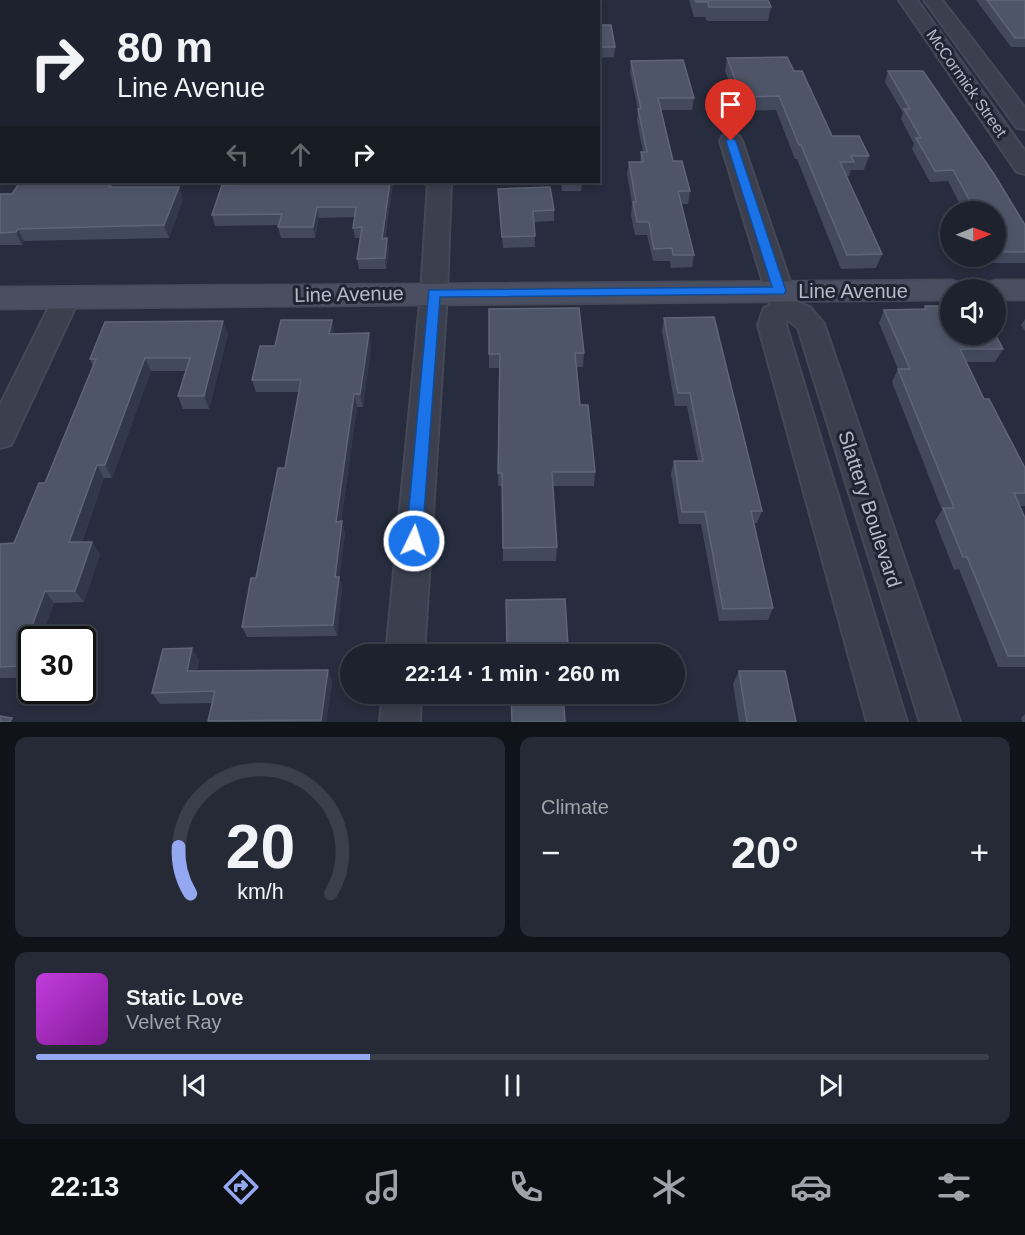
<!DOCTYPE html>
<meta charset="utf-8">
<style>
:root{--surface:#1d222e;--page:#252a36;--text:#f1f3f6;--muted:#a0a4aa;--line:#3b3f4a;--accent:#94a8f1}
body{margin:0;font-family:Arial,sans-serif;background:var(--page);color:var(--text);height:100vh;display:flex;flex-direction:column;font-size:22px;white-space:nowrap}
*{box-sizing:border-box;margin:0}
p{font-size:20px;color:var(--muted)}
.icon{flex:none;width:33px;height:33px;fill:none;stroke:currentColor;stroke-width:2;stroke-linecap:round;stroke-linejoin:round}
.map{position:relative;height:722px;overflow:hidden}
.side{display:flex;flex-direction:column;gap:15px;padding:15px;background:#101319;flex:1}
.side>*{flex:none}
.top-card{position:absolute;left:0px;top:0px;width:600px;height:183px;box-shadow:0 3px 9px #0003,0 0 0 2px var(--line);background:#1d222e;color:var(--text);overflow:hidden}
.needle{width:39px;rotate:89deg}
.buttons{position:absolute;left:940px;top:201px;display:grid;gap:12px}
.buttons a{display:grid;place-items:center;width:66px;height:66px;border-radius:50%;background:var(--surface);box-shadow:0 3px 9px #0003,0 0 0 2px var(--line);font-size:30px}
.speed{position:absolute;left:18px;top:626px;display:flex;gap:12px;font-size:30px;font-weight:700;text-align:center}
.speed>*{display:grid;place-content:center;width:78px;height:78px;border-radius:50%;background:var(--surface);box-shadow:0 3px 9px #0003,0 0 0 2px var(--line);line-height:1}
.speed .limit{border:3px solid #111;border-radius:9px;background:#fff;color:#111}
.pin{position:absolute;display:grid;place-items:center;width:51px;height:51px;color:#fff;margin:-62px -26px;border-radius:50% 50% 50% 0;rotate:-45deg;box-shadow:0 0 6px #0007}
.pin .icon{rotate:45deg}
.me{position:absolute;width:66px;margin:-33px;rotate:4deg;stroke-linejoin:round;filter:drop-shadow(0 0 4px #0008)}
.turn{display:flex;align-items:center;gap:21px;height:126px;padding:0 18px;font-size:27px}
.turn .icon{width:78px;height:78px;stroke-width:2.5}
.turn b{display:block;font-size:42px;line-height:51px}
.lanes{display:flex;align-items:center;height:57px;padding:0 18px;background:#0003;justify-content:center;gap:30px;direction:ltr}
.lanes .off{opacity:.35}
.big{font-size:45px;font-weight:800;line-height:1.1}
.side .card{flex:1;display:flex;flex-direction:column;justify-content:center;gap:9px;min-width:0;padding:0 21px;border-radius:12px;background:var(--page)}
.side .dial{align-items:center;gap:0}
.dial svg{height:156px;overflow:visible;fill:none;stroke:var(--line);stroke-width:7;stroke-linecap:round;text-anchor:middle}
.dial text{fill:var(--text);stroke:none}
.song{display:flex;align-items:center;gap:18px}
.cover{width:72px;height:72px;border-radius:9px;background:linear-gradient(135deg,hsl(290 70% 55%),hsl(290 70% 35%))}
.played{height:6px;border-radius:3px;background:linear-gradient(90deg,var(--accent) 35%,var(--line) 35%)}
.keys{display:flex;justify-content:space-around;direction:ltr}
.heat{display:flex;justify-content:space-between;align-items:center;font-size:33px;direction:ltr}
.side .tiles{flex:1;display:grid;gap:15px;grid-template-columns:1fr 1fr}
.card:last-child{grid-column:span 2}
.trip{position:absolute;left:340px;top:644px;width:345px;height:60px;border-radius:30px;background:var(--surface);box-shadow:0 3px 9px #0003,0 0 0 2px var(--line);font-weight:800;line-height:60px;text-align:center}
.tabs{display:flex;height:96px;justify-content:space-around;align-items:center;background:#0c0e12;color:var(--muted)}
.tabs .icon{width:42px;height:42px}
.tabs .active{color:var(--accent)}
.tabs b{font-size:27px;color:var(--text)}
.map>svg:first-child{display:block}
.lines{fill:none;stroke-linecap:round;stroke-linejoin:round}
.minor-casing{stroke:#444857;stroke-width:4}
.secondary-casing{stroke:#444857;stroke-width:3}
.minor{fill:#3b3f4e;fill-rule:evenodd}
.secondary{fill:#494e61;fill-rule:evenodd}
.wall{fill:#42495c}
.shaded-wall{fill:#32384b}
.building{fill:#4e5568;stroke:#5f6577;stroke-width:1.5}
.route{fill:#1a73e8;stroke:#114b97;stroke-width:1.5}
.labels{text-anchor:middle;stroke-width:6;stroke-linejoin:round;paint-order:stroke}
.far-street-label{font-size:16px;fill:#b7bbc9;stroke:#1f2433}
.street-label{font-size:20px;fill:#b7bbc9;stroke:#1f2433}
</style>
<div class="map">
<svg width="1025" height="722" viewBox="0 0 1025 722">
<rect width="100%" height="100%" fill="#272d3e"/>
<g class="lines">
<defs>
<g id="minor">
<polygon points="191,0 209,0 210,2 192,2"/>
<rect x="438" y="0" width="18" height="2"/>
<polygon points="559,0 577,0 578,2 560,2"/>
<polygon points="899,0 917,0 1025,151 1025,174 1017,172"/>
<polygon points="924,0 942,0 1025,108 1025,129 1017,128"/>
<polygon points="731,134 739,136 742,141 797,302 810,307 824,324 960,722 920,722 798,328 787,319 786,325 907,722 867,722 758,325 764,308 770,305 720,141 723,136"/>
<polygon points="428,182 451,182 447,293 424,654 386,654 421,293"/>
<polygon points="67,288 76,291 80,297 11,445 0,448 0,405 54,297 58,291"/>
<polygon points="383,693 421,693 420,722 380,722"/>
</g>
<g id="secondary">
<polygon points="951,280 962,283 966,290 951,290 951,300 0,309 0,287"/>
<polygon points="996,280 1025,280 1025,300 996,300 996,290 981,290 985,283"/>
</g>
</defs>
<use href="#minor" class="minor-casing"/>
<use href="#secondary" class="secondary-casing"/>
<use href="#minor" class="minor"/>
<use href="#secondary" class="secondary"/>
</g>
<g class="wall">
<polygon points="252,0 317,0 319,2 253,2"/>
<polygon points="689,0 768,0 771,7 768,21 707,21 705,17 694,17"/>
<polygon points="976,0 1025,0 1025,47 1011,47"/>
<polygon points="598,25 615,47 614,57 598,58"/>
<polygon points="2,27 2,68 0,69 0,29"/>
<polygon points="727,58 794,71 832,136 869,156 864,170 851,170 849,176 846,176 882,254 876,268 841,269 797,159 795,159 776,110 740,111 725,71"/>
<polygon points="631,61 694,98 692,110 661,110 673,161 690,191 688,204 681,204 694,255 692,267 671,268 670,261 653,261 647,235 635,235 631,215 632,203 627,174 629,162 640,162 641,152 643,152 637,121 638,110 630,72"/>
<polygon points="888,71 1025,225 1025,263 988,263 984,256 996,256 996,212 964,212 948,181 930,182 912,149 914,144 901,119 903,113 885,82"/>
<polygon points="393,182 385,239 387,238 389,249 386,269 359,269 357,259 360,238 355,238 353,228 355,217 319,218 315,238 281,238 278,227 279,225 215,226 212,215 245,184"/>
<polygon points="561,182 582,182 581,191 562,191"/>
<polygon points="59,183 111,183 113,187 179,187 183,199 169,238 24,241 22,245 0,245 0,194 12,194"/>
<polygon points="498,189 554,210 554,221 534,222 535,247 503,248"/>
<polygon points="925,306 1003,349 995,362 966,362 984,399 1025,468 1025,506 1020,506 1025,518 1025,667 998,667 959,569 954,570 935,521 942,510 892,382 898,369 879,323 884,310 923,309"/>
<polygon points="664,318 762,511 757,523 753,523 773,608 768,620 719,621 701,524 679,524 671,474 674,461 698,461 687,406 675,406 662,331"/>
<polygon points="1025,319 1025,331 1021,325"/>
<polygon points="335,333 334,334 371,346 363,407 357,407 341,521 342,521 345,533 339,577 342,588 337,636 247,637 242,627 256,578 285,468 299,392 256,392 252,380 275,346"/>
<polygon points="228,334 209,409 183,409 178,396 185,371 151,371 112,478 104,478 82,542 100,554 84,602 54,603 32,639 32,666 27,678 0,678 0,544 14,543 45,483 93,366 90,359"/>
<polygon points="584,353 583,367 576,367 580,405 595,472 594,486 553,486 557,547 556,561 503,561 502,486 498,486 499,368 489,368 489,354"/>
<polygon points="506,600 568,646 567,654 507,654"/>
<polygon points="199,660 197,671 328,670 332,682 326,722 209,722 208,721 212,703 160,704 152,693"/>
<polygon points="739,671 796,722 739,722 733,684"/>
<polygon points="1025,714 1025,722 1022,722 1021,718"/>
</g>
<g class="shaded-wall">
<polygon points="2,112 2,139 1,139 0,137 0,114"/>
<polygon points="47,182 60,182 52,196 47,183"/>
<polygon points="390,182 393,182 383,249 382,239"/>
<polygon points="179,187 183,199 169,238 164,225"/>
<polygon points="317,207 319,218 315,238 313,227"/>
<polygon points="18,229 24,241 22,245 16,232"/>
<polygon points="387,238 389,249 386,269 385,258"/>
<polygon points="332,320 335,333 332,346 329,334"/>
<polygon points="223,321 228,334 209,409 204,396"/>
<polygon points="369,333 371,346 363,407 360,394"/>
<polygon points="145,358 151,371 112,478 105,465"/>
<polygon points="354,394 357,407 339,533 336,522"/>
<polygon points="97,465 104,478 77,555 69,542"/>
<polygon points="342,521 345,533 338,589 335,577"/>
<polygon points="92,542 100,554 84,602 75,591"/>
<polygon points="339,577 342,588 337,636 333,625"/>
<polygon points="45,591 54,603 41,639 32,639 32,666 27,678 17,666"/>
<polygon points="192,648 199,660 194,683 187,671"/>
<polygon points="328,670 332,682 326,722 321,722 321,720"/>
</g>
<g class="building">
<polygon points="113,0 153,0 152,2 113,2"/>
<polygon points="260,0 317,0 319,2 261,2"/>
<rect x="378" y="0" width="25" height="2"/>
<rect x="487" y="0" width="65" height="2"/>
<polygon points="695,0 768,0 771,7 709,7 708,2 696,2"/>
<polygon points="987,0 1025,0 1025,38 1015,38"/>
<polygon points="598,25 611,25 615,47 598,47"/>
<polygon points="2,27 2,58 0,58 0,29"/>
<polygon points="787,57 794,71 802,71 832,136 859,136 869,156 851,156 854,162 840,162 882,254 847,255 801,145 799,145 779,96 742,97 727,58"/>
<polygon points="683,60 694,98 658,98 673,161 682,161 690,191 678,191 694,255 673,255 672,248 654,249 649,222 637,222 633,202 636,202 629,162 643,162 641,152 647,152 638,109 641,109 631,61"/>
<polygon points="888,71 923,71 994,174 1025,225 1025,252 996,252 996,212 976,212 953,170 935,171 916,138 921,138 904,109 910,109"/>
<polygon points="0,90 2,90 2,112 0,114"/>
<polygon points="20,182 47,182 47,183 111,183 109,187 179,187 164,225 18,229 16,232 0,233 0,194 12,194"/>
<polygon points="246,182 390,182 382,239 387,238 385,258 357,259 362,227 353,228 356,207 317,207 313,227 278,227 282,214 212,215 222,185 245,184"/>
<polygon points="550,187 554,210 533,211 535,236 502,237 498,189"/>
<polygon points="925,306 951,306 951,334 995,334 1003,349 960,349 984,399 989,399 1025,468 1025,493 1014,493 1025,518 1025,656 1008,656 967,557 963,557 943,508 954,508 898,369 910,369 884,310 926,309"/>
<polygon points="579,308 584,353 575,353 580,405 588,405 595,472 552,472 557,547 503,548 502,473 498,473 500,354 489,354 489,309"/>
<polygon points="714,317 762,511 751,511 773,608 723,609 705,512 682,512 674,461 703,461 690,393 678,393 664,318"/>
<polygon points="281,320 332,320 329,334 369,333 360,394 354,394 336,522 342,521 335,577 339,577 333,625 242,627 251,578 256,578 278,468 285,468 301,380 252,380 260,346 275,346"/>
<polygon points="223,321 204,396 178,396 190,358 145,358 105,465 97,465 69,542 92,542 75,591 45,591 17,666 0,667 0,544 14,543 39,483 45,483 96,359 90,359 105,322"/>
<polygon points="565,599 568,646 507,647 506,600"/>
<polygon points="192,648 187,671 328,670 321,720 208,721 215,691 152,693 163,649"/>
<polygon points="739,671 785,671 796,722 747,722"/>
<polygon points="511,693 563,693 565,722 512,722"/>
<polygon points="0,716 12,718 10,722 0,722"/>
</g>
<polygon class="route" points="731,137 736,141 786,291 784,294 440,297 422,541 420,546 414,548 409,546 406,541 429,290 772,287 726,141"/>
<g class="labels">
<g class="far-street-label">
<text transform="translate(967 83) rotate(55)" y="6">McCormick Street</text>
</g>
<g class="street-label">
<text x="853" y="298">Line Avenue</text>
<text transform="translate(349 294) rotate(-1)" y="7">Line Avenue</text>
<text transform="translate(870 509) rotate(72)" y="7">Slattery Boulevard</text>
</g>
</g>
</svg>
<div class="buttons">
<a><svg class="needle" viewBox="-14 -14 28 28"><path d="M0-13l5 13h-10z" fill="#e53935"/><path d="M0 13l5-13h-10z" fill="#a0a4aa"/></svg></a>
<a><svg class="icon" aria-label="sound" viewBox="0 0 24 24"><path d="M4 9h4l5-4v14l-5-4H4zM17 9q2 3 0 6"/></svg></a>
</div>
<div class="speed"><div class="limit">30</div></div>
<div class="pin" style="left:731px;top:141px;background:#d93025"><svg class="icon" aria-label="arrive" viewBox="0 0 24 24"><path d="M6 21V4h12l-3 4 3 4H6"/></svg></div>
<svg class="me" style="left:414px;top:541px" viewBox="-20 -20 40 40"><circle r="17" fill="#1a73e8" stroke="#fff" stroke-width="3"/><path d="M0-11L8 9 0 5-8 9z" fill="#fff"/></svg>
<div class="trip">22:14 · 1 min · 260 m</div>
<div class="top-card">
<div class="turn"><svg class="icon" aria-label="right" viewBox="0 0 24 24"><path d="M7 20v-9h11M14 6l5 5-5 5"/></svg><div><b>80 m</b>Line Avenue</div></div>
<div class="lanes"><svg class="icon off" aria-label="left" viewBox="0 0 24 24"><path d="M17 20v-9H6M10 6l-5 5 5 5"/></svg><svg class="icon off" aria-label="ahead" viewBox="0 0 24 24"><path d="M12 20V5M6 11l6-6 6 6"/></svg><svg class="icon" aria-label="right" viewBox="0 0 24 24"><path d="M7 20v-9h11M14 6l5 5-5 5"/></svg></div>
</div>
</div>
<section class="side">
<div class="tiles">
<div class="card dial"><svg viewBox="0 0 100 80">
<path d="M14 69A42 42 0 1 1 86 69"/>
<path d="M14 69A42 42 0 0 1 8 45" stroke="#94a8f1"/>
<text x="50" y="56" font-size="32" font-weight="700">20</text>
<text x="50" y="72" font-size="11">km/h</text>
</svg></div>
<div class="card"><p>Climate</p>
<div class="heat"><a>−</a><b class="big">20°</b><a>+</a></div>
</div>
<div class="card">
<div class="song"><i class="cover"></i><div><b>Static Love</b><p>Velvet Ray</p></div></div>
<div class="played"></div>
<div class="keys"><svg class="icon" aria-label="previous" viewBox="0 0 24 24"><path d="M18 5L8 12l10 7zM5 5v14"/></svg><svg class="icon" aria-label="pause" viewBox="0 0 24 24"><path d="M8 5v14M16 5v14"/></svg><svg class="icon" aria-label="next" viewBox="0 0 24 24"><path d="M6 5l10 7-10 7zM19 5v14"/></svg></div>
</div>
</div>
</section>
<nav class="tabs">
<b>22:13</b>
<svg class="icon active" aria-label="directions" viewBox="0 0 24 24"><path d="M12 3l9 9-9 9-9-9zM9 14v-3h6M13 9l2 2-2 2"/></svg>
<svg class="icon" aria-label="music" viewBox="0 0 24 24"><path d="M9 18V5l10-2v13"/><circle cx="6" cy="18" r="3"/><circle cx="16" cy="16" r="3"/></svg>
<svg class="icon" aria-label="phone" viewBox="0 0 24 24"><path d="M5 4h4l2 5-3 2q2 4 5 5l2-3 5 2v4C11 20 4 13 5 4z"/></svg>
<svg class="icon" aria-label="climate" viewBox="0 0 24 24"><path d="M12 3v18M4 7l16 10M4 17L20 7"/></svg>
<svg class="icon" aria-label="car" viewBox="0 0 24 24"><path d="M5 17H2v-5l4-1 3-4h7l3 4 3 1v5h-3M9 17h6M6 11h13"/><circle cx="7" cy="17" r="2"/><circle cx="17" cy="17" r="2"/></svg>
<svg class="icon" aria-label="filters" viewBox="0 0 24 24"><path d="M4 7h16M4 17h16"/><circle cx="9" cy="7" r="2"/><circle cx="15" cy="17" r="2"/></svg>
</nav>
